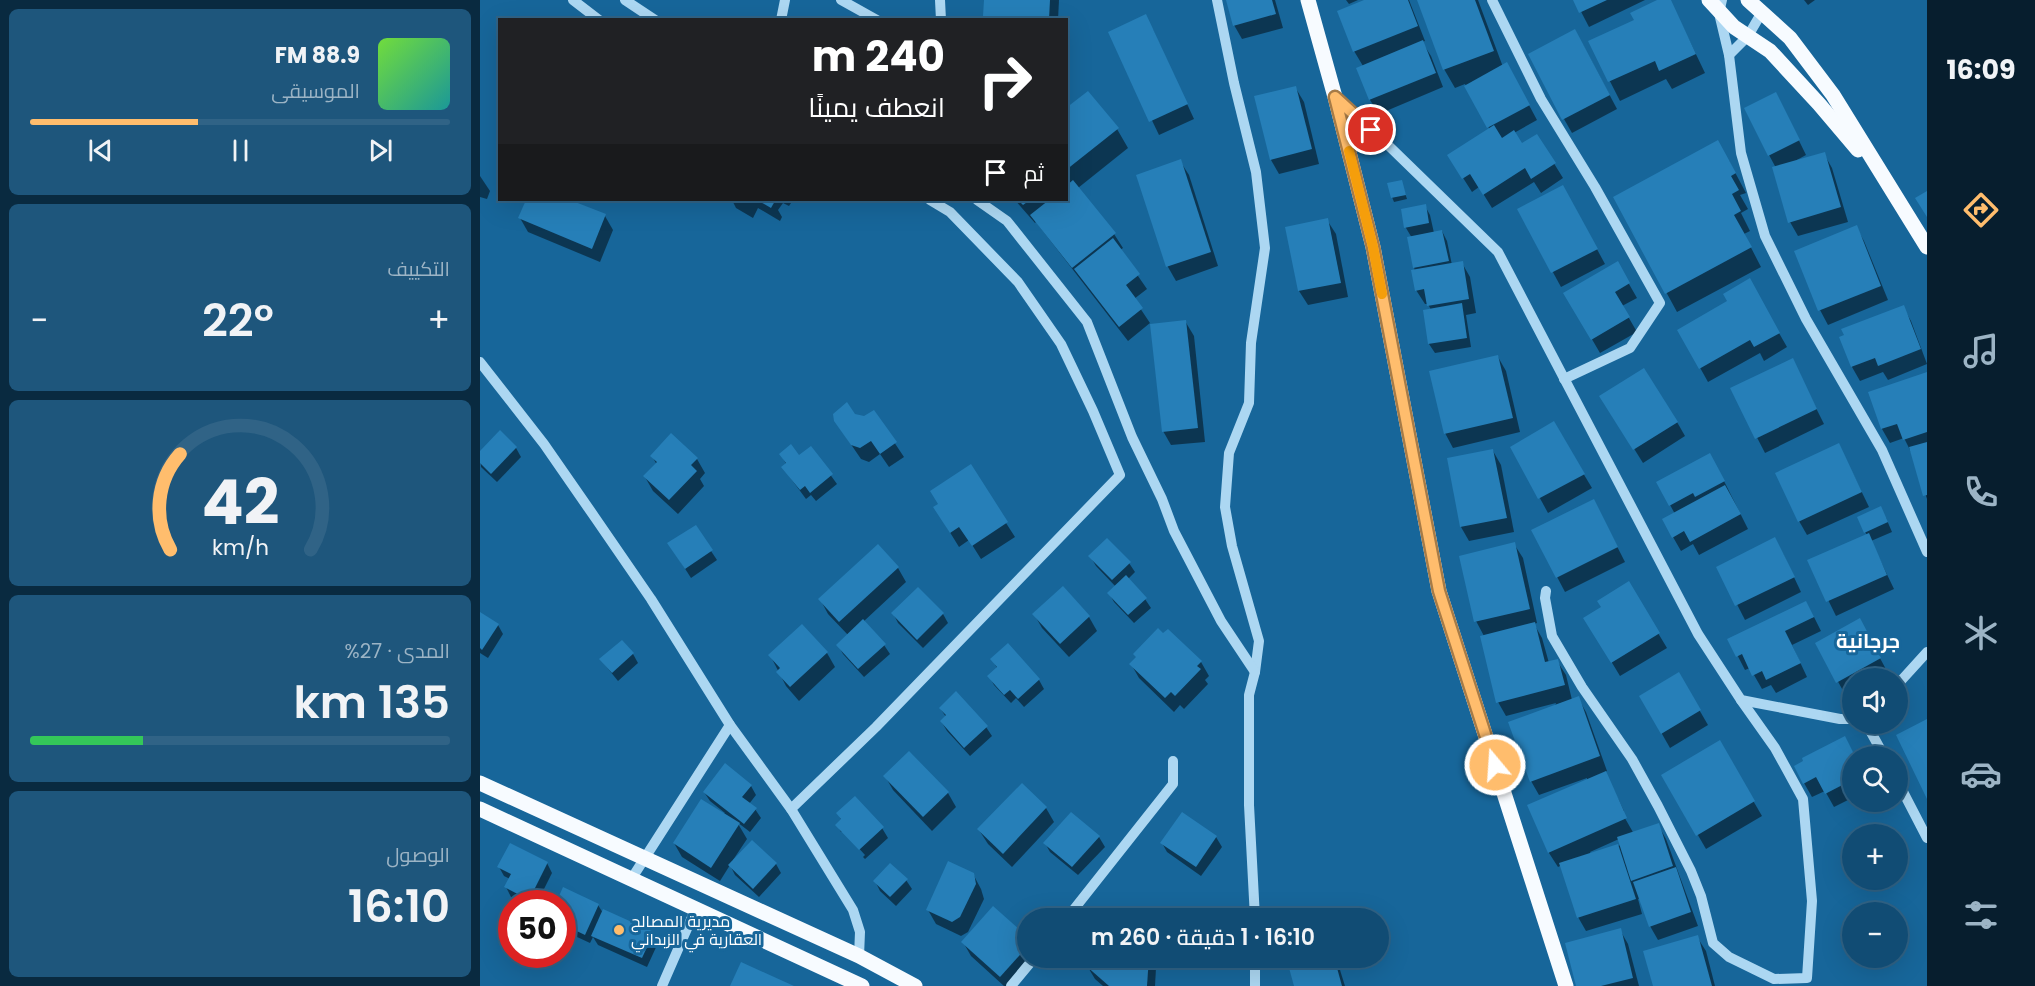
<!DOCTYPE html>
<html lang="ar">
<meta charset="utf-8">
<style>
:root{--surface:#114c74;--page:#1e567c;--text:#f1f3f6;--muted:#9cb4c5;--line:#306386;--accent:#ffbd6d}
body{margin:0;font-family:Poppins,Cairo,sans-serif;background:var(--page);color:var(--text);direction:rtl;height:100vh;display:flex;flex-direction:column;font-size:22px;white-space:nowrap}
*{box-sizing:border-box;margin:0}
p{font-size:20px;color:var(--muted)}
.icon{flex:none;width:33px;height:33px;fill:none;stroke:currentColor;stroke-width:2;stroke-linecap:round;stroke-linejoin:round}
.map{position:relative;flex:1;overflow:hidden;direction:ltr}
.panel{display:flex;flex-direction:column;gap:9px;padding:9px;background:#092a40;width:480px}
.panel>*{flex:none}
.guide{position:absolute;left:18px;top:18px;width:570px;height:183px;border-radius:0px;box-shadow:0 6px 24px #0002,0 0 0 2px var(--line);direction:rtl;background:#202124;color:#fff;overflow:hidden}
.controls{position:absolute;left:1362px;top:668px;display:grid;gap:12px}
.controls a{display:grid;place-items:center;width:66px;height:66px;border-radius:50%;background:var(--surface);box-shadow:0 6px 24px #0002,0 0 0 2px var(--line);font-size:30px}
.speed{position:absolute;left:18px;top:890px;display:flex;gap:12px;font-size:30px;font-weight:700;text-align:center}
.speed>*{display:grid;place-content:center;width:78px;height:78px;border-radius:50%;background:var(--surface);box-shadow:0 6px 24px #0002,0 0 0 2px var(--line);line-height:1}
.speed .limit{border:9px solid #d22;background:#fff;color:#111}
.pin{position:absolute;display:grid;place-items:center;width:51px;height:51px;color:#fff;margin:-26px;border:3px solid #fff;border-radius:50%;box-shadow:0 2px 6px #0007}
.me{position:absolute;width:66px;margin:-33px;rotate:342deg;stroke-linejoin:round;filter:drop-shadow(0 0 4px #0008)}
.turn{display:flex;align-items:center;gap:21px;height:126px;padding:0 24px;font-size:27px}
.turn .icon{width:78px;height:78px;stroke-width:2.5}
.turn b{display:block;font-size:42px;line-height:51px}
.then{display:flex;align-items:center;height:57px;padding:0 24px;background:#0003;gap:12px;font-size:22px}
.big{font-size:45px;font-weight:600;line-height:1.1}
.panel .card{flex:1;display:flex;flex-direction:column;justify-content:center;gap:9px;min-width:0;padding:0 21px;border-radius:9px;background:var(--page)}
.panel .dial{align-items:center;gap:0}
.dial svg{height:156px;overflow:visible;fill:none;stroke:var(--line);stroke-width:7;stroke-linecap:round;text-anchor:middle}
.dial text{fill:var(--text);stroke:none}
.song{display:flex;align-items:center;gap:18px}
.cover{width:72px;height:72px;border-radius:9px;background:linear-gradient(135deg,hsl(100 70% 55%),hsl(180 70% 35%))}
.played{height:6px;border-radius:3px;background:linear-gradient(90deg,var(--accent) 40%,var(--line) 40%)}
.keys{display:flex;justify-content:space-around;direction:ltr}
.heat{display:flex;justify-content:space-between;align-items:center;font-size:33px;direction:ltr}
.charge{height:9px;border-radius:4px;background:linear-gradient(90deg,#34c759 27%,var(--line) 0)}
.trip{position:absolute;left:537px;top:908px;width:372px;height:60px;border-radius:30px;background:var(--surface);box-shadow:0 6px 24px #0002,0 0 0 2px var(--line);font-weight:600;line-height:60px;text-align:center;direction:rtl}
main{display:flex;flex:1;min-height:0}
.menu{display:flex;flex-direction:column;width:108px;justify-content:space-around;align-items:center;background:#071e2e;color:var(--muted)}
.menu .icon{width:42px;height:42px}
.menu .selected{color:var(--accent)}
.menu b{font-size:27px;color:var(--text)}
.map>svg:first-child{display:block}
.shadow{fill:#0007;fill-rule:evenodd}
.building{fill:#267fb8}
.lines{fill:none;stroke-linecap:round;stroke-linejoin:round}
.minor{stroke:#acd7f2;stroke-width:10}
.major{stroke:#f7fbff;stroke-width:15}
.route-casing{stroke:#a67b47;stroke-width:15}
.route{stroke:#ffbd6d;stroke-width:10}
.slow{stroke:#f59e0b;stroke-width:10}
.poi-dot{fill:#ffbd6d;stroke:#17669a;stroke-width:2}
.labels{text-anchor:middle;stroke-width:6;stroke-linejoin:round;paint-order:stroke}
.poi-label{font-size:16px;fill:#fff;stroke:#17669a;text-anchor:start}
.quarter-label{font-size:20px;font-weight:bold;fill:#fff;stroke:#17669a}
</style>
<main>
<nav class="menu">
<b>16:09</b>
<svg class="icon selected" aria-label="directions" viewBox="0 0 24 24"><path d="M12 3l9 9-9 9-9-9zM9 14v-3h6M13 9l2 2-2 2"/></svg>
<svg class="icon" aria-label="music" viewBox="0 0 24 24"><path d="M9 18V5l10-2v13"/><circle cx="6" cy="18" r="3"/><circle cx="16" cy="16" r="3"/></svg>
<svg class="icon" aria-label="phone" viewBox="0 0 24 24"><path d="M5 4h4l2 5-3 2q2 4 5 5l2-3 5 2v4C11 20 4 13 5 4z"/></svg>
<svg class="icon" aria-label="climate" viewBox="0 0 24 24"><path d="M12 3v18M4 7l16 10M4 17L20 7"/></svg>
<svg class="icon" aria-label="car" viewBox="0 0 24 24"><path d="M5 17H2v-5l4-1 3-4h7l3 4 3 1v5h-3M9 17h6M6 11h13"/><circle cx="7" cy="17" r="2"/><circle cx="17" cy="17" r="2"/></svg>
<svg class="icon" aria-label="filters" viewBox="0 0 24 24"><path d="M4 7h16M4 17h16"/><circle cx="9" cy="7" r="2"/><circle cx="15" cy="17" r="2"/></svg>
</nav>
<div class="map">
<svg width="1447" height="986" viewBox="0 0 1447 986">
<rect width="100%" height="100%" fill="#17669a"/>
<g class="shadow">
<polygon points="506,0 579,0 578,20 508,20 505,15"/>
<polygon points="748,0 795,0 803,28 762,39 754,25"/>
<polygon points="866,0 878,0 869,4"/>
<polygon points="888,0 929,0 945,41 942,42 951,56 963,87 899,114 890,100 878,69 883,66 874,51"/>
<polygon points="938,0 998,0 1023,67 1035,79 1057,120 1034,133 1042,145 1057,136 1083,178 1061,193 1054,182 1012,208 999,187 992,192 978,170 1010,130 985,84 975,88 964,69"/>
<polygon points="1095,0 1165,0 1109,27"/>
<polygon points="1181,0 1190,0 1225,73 1192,89 1186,79 1140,101 1110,42 1156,21"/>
<polygon points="1324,0 1335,0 1328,5"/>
<polygon points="673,30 714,119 679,135 630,33"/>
<polygon points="1103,45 1137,109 1092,133 1084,119"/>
<polygon points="815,87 824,102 839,164 799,174 791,160"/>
<polygon points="1303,108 1326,155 1315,161 1344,154 1352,168 1368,222 1318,236 1310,222 1296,168 1289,155"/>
<polygon points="586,110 637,129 648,148 598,188 634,234 643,248 640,250 667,289 654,299 670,323 648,341 556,222 555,223 535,200 586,200"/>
<polygon points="700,161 709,175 738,266 696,281 688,267 658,176"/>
<polygon points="1249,161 1266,193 1260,195 1268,209 1261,213 1270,231 1264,234 1281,267 1197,312 1135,198"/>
<polygon points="0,176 10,191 7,199 0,197"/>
<polygon points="921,181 927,199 914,202 912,197"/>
<polygon points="47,200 86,200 125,216 133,230 120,262 48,232 40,218"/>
<polygon points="252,200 309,200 311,203 309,206 303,203 298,210 302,217 300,221 278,208 273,218 256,208"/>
<polygon points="1091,201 1125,264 1081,287 1039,210"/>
<polygon points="945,206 950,215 954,233 962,231 967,241 972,265 982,263 990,277 996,313 986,315 991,347 955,353 949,344 951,310 948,304 945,304 936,290 932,238 926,228 922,211"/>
<polygon points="847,220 856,234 868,297 828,305 819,291"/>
<polygon points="1376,227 1384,241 1408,300 1348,325 1340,310 1316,251"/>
<polygon points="1137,263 1157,298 1142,306 1157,332 1120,353 1085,293"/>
<polygon points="1269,280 1307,347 1284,361 1280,353 1228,382 1199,330 1249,302"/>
<polygon points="1423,307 1431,321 1447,364 1408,380 1403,372 1380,381 1372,367 1361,338"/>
<polygon points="705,321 714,336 725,442 691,445 683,431"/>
<polygon points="1018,357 1026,371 1040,432 973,448 965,433"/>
<polygon points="1312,360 1344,424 1285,453 1252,389"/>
<polygon points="1447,373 1447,499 1432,454 1424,438 1410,443 1402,429 1390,393"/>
<polygon points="1130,410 1197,422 1205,436 1163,463"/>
<polygon points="394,412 424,457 409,467 400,454 389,462 381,459 355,421 374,415 385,418"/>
<polygon points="1073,423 1112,488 1068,513 1032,447"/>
<polygon points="20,433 36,448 41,457 17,482 1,467 0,454"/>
<polygon points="191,435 217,459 225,473 220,479 224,486 198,514 173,491 165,477 177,465 172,456"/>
<polygon points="1359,445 1389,507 1327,535 1319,521"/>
<polygon points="331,448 357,484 336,501 331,495 326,499 309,476 306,464 301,454 319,457"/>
<polygon points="1013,451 1021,465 1034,532 989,541 981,527"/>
<polygon points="490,467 535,537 501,559 489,540 479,547 463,521"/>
<polygon points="1238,469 1268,529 1219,555 1213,544 1201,551 1193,537 1195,514 1178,483"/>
<polygon points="1121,515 1145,562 1085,592 1053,531"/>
<polygon points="1406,518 1412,532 1391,541 1414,589 1356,616 1329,561 1387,535 1385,532"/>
<polygon points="215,527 237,560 211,578 195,553"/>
<path d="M 1034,544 L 1043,558 L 1057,623 L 1054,624 L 1062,638 L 1069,663 L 1077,661 L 1086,675 L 1092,700 L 1098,698 L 1106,712 L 1127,771 L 1125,772 L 1144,811 L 1142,813 L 1154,834 L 1178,825 L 1186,839 L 1218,926 L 1178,940 L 1170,926 L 1161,898 L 1158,899 L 1162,914 L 1106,931 L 1098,917 L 1082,865 L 1078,867 L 1069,853 L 1049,806 L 1107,781 L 1107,778 L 1059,795 L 1051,781 L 1076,703 L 1026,716 L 1018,702 L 1004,636 L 996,621 ZM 1139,839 L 1141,845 L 1111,854 L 1110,852 Z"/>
<polygon points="398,546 418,568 426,582 383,622 404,645 410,654 384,677 363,654 358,645 368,635 348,614 340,599"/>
<polygon points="1303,554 1321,592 1265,620 1238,567"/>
<polygon points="610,556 649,563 655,572 648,579 665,599 671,608 654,623 634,602 629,593 636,587 616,566"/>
<polygon points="1148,583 1187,648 1140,676 1105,618 1123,607"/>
<polygon points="413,613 463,614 468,623 443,648 418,623"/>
<polygon points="0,614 18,625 23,634 8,658 0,653"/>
<polygon points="554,614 609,617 617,631 589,657 562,628"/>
<polygon points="1334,617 1341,631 1312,645 1327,677 1296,693 1291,685 1282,689 1270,668 1265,670 1249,639"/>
<polygon points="322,626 347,653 355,667 319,701 306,686 290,655"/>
<polygon points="1387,634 1408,673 1399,678 1372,678 1372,693 1366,696 1337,644"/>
<polygon points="153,654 158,663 138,681 121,660"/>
<polygon points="512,659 559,680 564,689 544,707 536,698 531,703 514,685 509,676 517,668"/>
<polygon points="721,662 729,676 725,680 728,684 704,709 700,705 694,712 659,678 651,664"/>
<polygon points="1199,675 1228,725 1190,748 1161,697"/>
<polygon points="460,708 506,727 512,736 490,756 467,731 461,721 466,717"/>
<polygon points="1364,738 1375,756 1372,756 1372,798 1354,807 1345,791 1332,797 1324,783"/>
<polygon points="1239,742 1282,816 1226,849 1183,775"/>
<polygon points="405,776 468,793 476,807 452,831 413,790"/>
<polygon points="271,786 276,795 269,804 275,809 281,818 270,832 257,822 267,839 253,860 254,861 272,842 296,864 301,873 279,897 255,875 250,865 240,881 202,857 194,843 245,813 230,801 224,792"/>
<polygon points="566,808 574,822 532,867 508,844 499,830"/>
<polygon points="358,814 402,828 408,838 385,859 383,857 385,855 364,832 361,832 357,825 362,821"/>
<polygon points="591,814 619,837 625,847 598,875 570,852 565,843"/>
<polygon points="702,814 736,837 742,847 721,876 687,852 682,843"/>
<polygon points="67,863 72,873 57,903 44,903 31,897 26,887 30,879 24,876 19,867"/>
<polygon points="493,874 501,889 504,899 488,932 481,936 456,924 448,910"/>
<polygon points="426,880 432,889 416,906 400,891 395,881"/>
<polygon points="84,889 118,905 123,913 173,933 178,943 167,967 118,945 113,937 110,943 82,930 82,903 78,903"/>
<polygon points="1140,930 1148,944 1159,986 1097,986"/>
<polygon points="1217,937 1226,951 1235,986 1175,986"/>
<polygon points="548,939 548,957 558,957 532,986 524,986 491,956 483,942"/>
<polygon points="606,957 670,957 676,968 675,986 623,986 615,979 606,964"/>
<polygon points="807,957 856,957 865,986 815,986"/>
</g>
<g class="building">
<polygon points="504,0 570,0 569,20 512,20 512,16 503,16"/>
<polygon points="746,0 792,0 796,14 753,26"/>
<polygon points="884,0 928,0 938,26 873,52 857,11"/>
<polygon points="937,0 995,0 1014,51 963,70"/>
<polygon points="1093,0 1127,0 1099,13"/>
<polygon points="1177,0 1191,0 1216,54 1179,71 1175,61 1128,82 1108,41 1154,20 1150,13"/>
<polygon points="666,14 708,104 669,122 628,32"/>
<polygon points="1095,29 1130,95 1082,120 1048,54"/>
<polygon points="943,40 956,73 889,100 876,68"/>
<polygon points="1027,62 1050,105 1007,128 984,86"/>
<polygon points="816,86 832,149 790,160 774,96"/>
<polygon points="608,91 639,128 586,170 586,108"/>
<polygon points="1296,92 1320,140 1288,156 1264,108"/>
<polygon points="1014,125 1022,138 1034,130 1042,143 1057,134 1076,163 1051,179 1045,168 1003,195 990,174 982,179 967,155"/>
<polygon points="1238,140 1256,173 1251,176 1259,190 1252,194 1261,211 1254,215 1272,247 1185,294 1133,197"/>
<polygon points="1345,152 1361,207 1308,223 1292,167"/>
<polygon points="701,159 731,252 686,267 656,175"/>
<polygon points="593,180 636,233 592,268 550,215 569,200 586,200 586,186"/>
<polygon points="922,180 926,195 911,198 907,183"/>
<polygon points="1083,185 1118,249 1071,273 1037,209"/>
<polygon points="1447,191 1447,217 1435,198"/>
<polygon points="46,200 90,200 126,214 112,249 38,218"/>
<polygon points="277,200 292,200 295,201 291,208"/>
<polygon points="538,200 550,200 543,205"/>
<polygon points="946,204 949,223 924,228 921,209"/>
<polygon points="848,218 861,283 818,291 805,227"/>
<polygon points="1377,225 1401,286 1338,311 1314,251"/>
<polygon points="962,230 969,261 933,268 927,237"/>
<polygon points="633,238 660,274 646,285 663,308 639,327 594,269"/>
<polygon points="983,261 989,299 947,306 944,289 935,291 931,270"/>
<polygon points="1138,261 1150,283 1135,292 1150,317 1111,340 1083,293"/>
<polygon points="1270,278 1300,333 1274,347 1270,340 1219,369 1197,330 1247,301 1243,294"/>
<polygon points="982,303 987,338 948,344 943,310"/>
<polygon points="1424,305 1441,349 1398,366 1395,358 1371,367 1359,337 1364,335 1361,329"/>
<polygon points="706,320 718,428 682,432 670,324"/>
<polygon points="1018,355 1033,418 964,434 949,371"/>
<polygon points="1313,358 1337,409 1275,439 1250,388"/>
<polygon points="1164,368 1198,422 1153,450 1119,396"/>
<polygon points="1447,372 1447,432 1423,440 1417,424 1401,429 1388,392"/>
<polygon points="367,402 375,414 384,416 394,410 417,442 400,454 391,441 380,448 371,445 354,421 353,414"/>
<polygon points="1074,421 1105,474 1058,499 1030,447"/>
<polygon points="20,430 37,447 11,474 0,463 0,451"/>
<polygon points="191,433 218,458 211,465 217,471 189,500 163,476 177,462 170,456"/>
<polygon points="1447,442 1447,495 1443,496 1429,447"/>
<polygon points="1359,443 1382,492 1318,522 1295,473"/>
<polygon points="311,444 319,455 331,446 353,474 330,493 325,486 320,490 301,467 306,463 299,454"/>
<polygon points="1013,449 1027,518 980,527 967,458"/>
<polygon points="1230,453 1245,481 1215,497 1213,493 1189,506 1176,482"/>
<polygon points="491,464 528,522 492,546 479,527 470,533 453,507 458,504 450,491"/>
<polygon points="1245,485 1261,514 1210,542 1204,531 1192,538 1182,519"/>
<polygon points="1114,499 1138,547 1076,578 1051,530"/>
<polygon points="1401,506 1408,522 1384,533 1377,517"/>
<polygon points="216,525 233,550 205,569 187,543"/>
<polygon points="1389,533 1407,575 1346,602 1327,560"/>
<polygon points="1295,537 1315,577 1255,606 1236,567"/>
<polygon points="627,538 651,562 632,580 608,556"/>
<polygon points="1035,542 1050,609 994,622 979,556"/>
<polygon points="398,544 419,567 359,622 338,599"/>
<polygon points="646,575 667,598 648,615 627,593"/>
<polygon points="1149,581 1180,633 1131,663 1103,618 1121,607 1117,601"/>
<polygon points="583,586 610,616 580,644 552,614"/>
<polygon points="438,587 464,613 437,640 411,613"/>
<polygon points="1326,601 1334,617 1305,631 1321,663 1286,680 1282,671 1272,676 1262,654 1256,657 1247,639"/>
<polygon points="0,612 19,624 2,650 0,648"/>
<polygon points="1380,618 1401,658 1356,683 1335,643"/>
<polygon points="383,619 406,644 378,669 356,645"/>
<polygon points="1055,622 1065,662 1078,659 1085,685 1016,703 1000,636"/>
<polygon points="322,624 348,652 310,687 296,672 300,668 288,655"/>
<polygon points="678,628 683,633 688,629 722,661 717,666 721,669 695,696 691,692 685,698 649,664 656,657 653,654"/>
<polygon points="142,640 154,653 132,673 119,659"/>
<polygon points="528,643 560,679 538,699 530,690 524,695 507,676 517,667 510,659"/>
<polygon points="1199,672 1221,710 1181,734 1159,696"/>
<polygon points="476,691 508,726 484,748 460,721 466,715 459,708"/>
<polygon points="1099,696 1120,756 1050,782 1028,722"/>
<polygon points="1447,719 1447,799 1416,735"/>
<polygon points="1365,736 1375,756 1372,756 1372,780 1345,794 1336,777 1323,784 1314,766 1323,761 1322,758"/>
<polygon points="1240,740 1275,801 1216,836 1181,775"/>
<polygon points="429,751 469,792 443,817 403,776"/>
<polygon points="245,763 272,785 262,797 277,808 264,824 223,792"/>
<polygon points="1126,771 1147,818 1068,853 1047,805"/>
<polygon points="542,783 567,807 523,854 497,829"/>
<polygon points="375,796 404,827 379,850 355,825 361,819 356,813"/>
<polygon points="221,799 260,823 231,868 193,843"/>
<polygon points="591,812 620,836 592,867 563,843"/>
<polygon points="702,812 737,836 716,867 680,843"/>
<polygon points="1179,823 1193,866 1151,881 1137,837"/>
<polygon points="272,840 297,863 273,889 248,865"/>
<polygon points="30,843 68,862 49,900 24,887 31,874 17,867"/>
<polygon points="1138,844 1156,899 1097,918 1079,863"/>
<polygon points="468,861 494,873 496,884 480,917 472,922 446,910"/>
<polygon points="410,863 428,879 410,897 393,881"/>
<polygon points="1196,867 1211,912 1169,927 1153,882"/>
<polygon points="83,887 119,904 105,935 82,924 82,903 76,903"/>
<polygon points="513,906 548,937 548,946 520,977 481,942"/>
<polygon points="123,909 174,932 162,958 111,936"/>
<polygon points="1141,928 1153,978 1121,986 1096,986 1085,943"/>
<polygon points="1218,935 1232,986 1173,986 1163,951"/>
<polygon points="604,957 669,957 667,986 629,986 605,965"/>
<polygon points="806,957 854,957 862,986 814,986"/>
<polygon points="261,962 314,986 250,986"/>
</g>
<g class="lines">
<g class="minor">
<polyline points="93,0 119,20"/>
<polyline points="145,0 175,20"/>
<polyline points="361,0 397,20"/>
<polyline points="460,0 461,20"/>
<polyline points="737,0 754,83 776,172 785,248 771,343 769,403 749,453 745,507 752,546 779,641 775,672 769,695 769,805 775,918"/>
<polyline points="1012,0 1061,99 1115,187 1180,303 1150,348 1084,379"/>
<polyline points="1242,0 1239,13 1249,55 1261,153 1285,236 1326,319 1402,450 1447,552"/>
<polyline points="301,20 305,0"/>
<polyline points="1249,55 1268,36 1282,12"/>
<polyline points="855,97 876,114 1018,252 1218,634 1261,700 1360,719 1372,719"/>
<polyline points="497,200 527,221 607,322 652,437 682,499 694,531 741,621 775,672"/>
<polyline points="0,362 64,444 116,519 171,599 250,725 311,809 373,910 380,932 379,956"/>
<polyline points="1066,591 1065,598 1072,636 1102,687 1152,759 1178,806 1211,871 1221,896 1233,943 1249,957 1294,979 1327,978 1332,901 1323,799 1295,748 1261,700"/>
<polyline points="1418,684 1447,652"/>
<polyline points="1386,723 1404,756"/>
<polyline points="1418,782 1447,838"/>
<polyline points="311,809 396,727 640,475 613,411 581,344 538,282 470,212 450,200"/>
<polyline points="152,878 250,725"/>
<polyline points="587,918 693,784 693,761"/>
<polyline points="182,986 216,908"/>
<polyline points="531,986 555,957"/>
<polyline points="775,986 775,957"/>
</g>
<g class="major">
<polyline points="828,0 855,97 893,247 959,591 1086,986"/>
<polyline points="1229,0 1254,27 1290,51 1339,104 1378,150"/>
<polyline points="1268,0 1310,38 1353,95 1447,247"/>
<polyline points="0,783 379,956 435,986"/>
<polyline points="0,809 382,986"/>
</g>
</g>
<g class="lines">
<defs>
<polyline id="route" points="891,130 855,97 893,247 959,591 1015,765"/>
</defs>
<use href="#route" class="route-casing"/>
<use href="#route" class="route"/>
<polyline class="slow" points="869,151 893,247 902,294"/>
</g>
<circle class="poi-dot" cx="139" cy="930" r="6"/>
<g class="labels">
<g class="poi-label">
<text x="151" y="927">مديرية المصالح<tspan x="151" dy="18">العقارية في الزبداني</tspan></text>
</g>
<g class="quarter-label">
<text x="1388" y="648">جرجانية</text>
</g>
</g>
</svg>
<div class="controls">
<a><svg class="icon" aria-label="sound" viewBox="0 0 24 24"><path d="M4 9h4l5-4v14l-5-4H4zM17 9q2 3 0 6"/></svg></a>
<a><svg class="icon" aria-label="search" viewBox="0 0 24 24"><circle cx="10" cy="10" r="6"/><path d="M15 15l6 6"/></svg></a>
<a>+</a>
<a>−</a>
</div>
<div class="speed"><div class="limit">50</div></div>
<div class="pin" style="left:891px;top:130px;background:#d93025"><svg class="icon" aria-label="arrive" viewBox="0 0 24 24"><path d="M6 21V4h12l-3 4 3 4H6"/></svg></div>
<svg class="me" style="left:1015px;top:765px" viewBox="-20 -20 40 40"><circle r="17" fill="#ffbd6d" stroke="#fff" stroke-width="3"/><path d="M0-11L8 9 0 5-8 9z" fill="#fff"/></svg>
<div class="trip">16:10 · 1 دقيقة · 260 m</div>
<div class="guide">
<div class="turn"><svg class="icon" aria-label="right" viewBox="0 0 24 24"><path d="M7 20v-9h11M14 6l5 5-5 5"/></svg><div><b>240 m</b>انعطف يمينًا</div></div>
<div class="then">ثم<svg class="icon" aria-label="arrive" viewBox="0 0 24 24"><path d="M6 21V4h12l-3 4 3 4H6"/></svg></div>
</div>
</div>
<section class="panel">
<div class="card">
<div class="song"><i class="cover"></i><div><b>88.9 FM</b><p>الموسيقى</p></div></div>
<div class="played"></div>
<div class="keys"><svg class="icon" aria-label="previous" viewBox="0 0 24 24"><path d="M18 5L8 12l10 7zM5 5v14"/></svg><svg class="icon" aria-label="pause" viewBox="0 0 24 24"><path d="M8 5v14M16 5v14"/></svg><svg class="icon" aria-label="next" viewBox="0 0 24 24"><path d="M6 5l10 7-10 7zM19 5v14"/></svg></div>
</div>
<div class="card"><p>التكييف</p>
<div class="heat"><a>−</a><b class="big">22°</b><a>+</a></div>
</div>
<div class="card dial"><svg viewBox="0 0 100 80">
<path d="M14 69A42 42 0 1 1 86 69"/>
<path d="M14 69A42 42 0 0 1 19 20" stroke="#ffbd6d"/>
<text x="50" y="56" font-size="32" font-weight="700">42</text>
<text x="50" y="72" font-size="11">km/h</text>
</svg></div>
<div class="card"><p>المدى · 27%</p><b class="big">135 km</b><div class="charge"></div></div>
<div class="card"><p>الوصول</p><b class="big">16:10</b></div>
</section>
</main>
